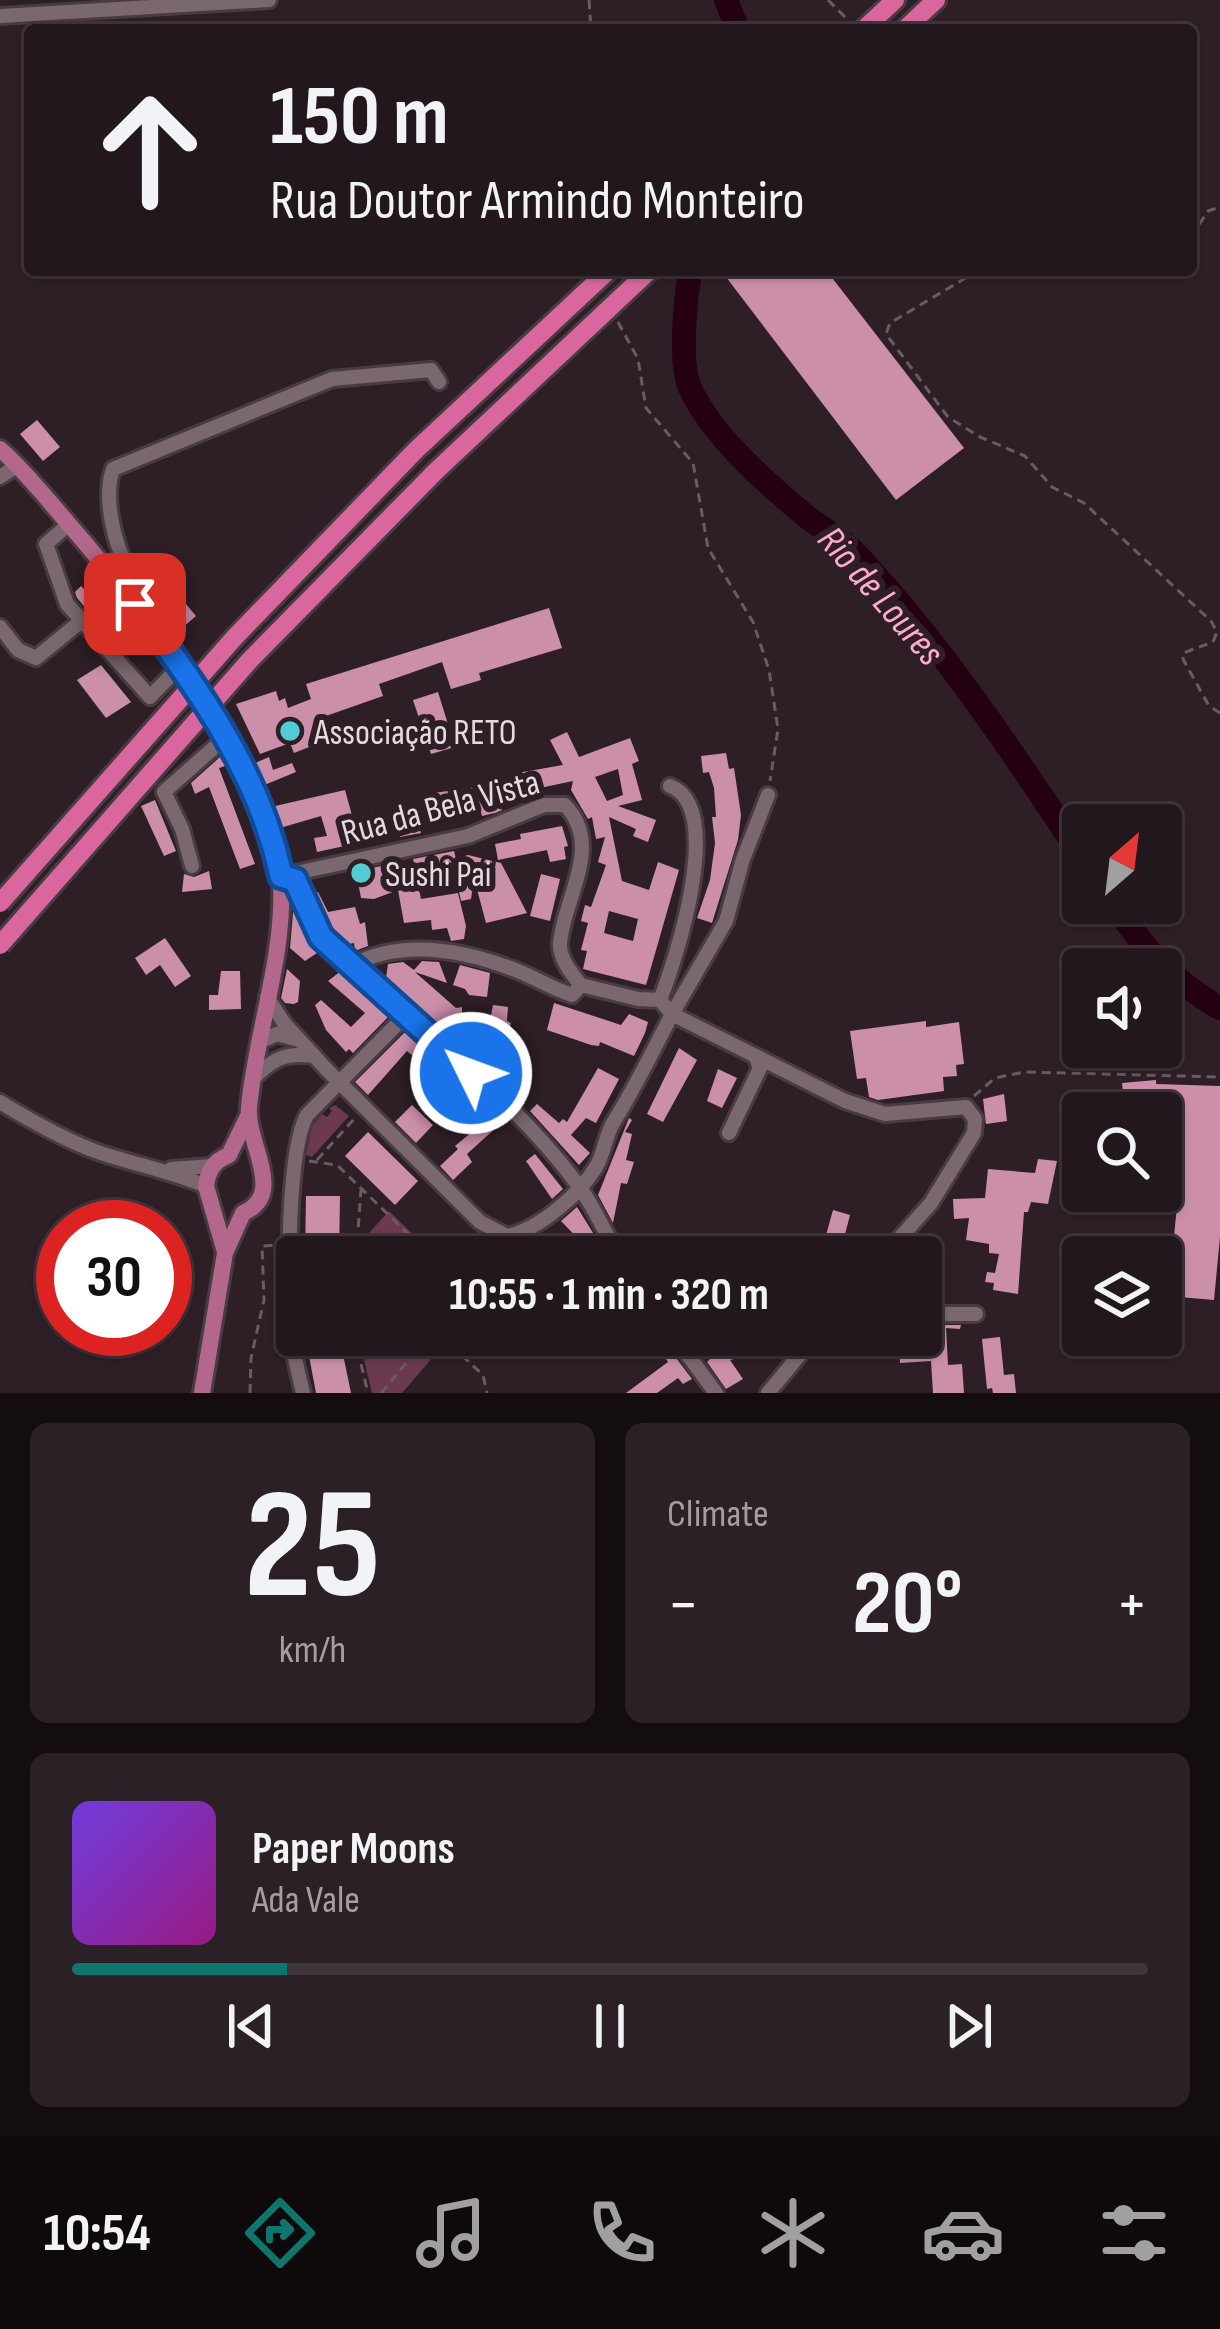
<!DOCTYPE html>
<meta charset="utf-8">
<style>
:root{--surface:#22171c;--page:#2a2025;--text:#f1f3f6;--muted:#a29fa3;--line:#3f363b;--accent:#0f766e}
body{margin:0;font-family:"Sofia Sans Condensed",sans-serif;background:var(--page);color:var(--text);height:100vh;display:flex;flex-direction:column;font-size:45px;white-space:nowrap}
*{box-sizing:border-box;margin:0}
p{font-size:39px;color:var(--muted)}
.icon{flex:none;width:66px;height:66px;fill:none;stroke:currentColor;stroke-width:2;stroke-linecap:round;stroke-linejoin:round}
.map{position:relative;height:1393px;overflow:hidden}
.details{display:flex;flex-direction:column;gap:30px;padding:30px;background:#130d0f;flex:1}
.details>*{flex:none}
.top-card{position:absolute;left:24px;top:24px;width:1173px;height:252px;border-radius:12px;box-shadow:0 3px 9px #0004,0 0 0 3px var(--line);background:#22171c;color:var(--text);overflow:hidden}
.needle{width:78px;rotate:28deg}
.buttons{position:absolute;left:1062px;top:804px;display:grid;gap:24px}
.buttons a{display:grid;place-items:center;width:120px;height:120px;border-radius:12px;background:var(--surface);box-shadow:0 3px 9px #0004,0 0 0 3px var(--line);font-size:60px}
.speed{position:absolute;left:36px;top:1200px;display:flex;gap:24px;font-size:60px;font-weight:700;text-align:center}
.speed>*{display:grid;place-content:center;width:156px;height:156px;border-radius:50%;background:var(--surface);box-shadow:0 3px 9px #0004,0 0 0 3px var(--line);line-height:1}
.speed .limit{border:18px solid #d22;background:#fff;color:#111}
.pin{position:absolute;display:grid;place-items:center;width:102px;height:102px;color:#fff;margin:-51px;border-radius:24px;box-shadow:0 6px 18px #0006}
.me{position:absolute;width:132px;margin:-66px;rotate:312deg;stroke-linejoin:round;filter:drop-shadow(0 0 9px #0008)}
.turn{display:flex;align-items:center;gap:42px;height:252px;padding:0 48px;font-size:54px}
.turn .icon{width:156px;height:156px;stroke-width:2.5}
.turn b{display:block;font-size:84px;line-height:102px}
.big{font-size:90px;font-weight:700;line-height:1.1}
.details .widget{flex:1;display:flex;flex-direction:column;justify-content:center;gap:18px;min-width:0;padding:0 42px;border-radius:18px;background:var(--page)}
.details .dial{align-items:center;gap:0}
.dial b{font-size:156px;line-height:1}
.song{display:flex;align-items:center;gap:36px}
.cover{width:144px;height:144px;border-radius:18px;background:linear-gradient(135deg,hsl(260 70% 55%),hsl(310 70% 35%))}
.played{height:12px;border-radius:6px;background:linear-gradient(90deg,var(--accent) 20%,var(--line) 20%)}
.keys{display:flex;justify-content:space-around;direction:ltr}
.heat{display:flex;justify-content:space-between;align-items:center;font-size:66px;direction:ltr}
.details .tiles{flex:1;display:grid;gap:30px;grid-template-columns:1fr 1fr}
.widget:last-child{grid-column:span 2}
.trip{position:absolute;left:276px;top:1236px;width:666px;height:120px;border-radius:12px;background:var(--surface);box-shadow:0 3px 9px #0004,0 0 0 3px var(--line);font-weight:700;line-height:120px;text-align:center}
.tabs{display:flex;height:192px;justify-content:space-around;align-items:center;background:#0e090b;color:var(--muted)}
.tabs .icon{width:84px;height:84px}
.tabs .active{color:var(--accent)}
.tabs b{font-size:54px;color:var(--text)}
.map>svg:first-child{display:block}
.green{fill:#6b3a50}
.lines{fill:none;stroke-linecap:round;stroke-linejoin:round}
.river{stroke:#250012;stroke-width:24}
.building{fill:#cc8faa;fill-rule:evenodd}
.minor-casing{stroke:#483b41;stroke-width:20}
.major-casing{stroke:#483b41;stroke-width:22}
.highway-casing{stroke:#483b41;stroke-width:24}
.path{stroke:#695b61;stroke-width:3;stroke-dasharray:9 6;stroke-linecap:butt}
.minor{stroke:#7a676f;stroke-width:14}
.major{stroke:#b3678b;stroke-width:16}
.highway{stroke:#d9679e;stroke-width:18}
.highway-bridge-casing{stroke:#483b41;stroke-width:24;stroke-linecap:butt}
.highway-bridge{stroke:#d9679e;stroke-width:18}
.route-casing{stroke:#114b97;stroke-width:30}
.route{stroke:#1a73e8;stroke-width:21}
.poi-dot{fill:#51ccd5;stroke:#2e1f26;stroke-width:4.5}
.labels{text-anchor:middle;stroke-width:12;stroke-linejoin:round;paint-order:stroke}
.poi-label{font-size:36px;fill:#e5dbdf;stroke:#2e1f26;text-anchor:start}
.street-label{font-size:36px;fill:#e5dbdf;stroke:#2e1f26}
.water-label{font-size:39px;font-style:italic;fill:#ffa9cf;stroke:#2e1f26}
</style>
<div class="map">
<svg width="1220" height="1393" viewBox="0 0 1220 1393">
<rect width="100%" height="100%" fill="#2e1f26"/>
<g class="green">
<polygon points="335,1105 349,1116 312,1157 306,1155 312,1126 322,1114 327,1117 332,1111 329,1108"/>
<polygon points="389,1211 436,1257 358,1257 359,1244"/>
<polygon points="358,1335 452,1335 402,1393 372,1393"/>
</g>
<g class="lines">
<g class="river">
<polyline points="726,0 738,30"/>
<path d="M 691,270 C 685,297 679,363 690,388 C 712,436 767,484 807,517 C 824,530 844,540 858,556 C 943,647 1014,754 1083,858"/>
<path d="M 1113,903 C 1143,947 1173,982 1220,1008"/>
</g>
</g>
<g class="building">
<polygon points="729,270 826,270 964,448 896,500 726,277"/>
<polygon points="37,420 60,447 43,461 20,434"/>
<polygon points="81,586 111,618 102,627 77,598 75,592"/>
<polygon points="174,590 196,616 183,627 161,601"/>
<polygon points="549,608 562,648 479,673 481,680 451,689 442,662 379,684 383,696 323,717 332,738 294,753 290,743 260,754 236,704 276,691 279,701 285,698 288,708 311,699 306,684"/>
<polygon points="101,665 131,702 106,718 77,680"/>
<polygon points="438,692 455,747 431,754 413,700"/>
<path d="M 567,732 L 579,757 L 630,738 L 639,761 L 632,764 L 642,800 L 618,806 L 656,820 L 648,842 L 633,836 L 636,829 L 609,817 L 622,881 L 649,890 L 658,862 L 679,870 L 646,985 L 583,969 L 587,951 L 581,950 L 588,923 L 581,921 L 585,905 L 591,907 L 606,865 L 598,862 L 605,837 L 596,839 L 592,817 L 588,819 L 571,790 L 573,781 L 521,792 L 522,798 L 501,802 L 502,810 L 495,813 L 482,816 L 480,808 L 419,824 L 416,809 L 436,804 L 434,793 L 476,787 L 478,794 L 498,790 L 497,783 L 518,779 L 517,773 L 563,765 L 550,740 ZM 618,769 L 623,795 L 607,801 L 595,777 ZM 609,911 L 638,919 L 633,941 L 604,933 Z"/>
<polygon points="726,753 729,769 734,768 741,815 738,840 712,923 697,918 710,880 715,843 712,817 716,817 714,788 709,772 703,773 701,756"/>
<polygon points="220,757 225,766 219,768 255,864 240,869 209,787 195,794 191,783"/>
<polygon points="269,757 273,770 292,763 296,772 262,786 253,764"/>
<polygon points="345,790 353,819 374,814 374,818 395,814 396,820 417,816 421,833 400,837 399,831 378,835 377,832 357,836 358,843 317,852 314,838 327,836 321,816 280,828 271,807"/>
<polygon points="155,800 176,851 164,856 141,806"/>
<polygon points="562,826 568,846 564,847 566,859 550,862 547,850 498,860 495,844 521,839 520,834"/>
<polygon points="454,851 456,859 468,855 501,863 527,913 486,923 474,878 471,899 461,901 455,872 417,880 421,899 458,893 466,926 464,939 451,941 447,928 432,930 431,920 404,923 398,890 374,899 361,898 356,872 385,865 386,873 415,868 413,859"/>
<polygon points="209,871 212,889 182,892 184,874 194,877"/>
<polygon points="541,874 560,879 550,921 530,916"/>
<polygon points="318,892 328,912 355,907 360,924 365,922 368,946 355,951 354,943 345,945 340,940 329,924 315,893"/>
<polygon points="294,901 320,951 305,961 290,948"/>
<polygon points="165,938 191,976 175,987 160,965 146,975 135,958"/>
<polygon points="422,961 439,962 447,983 415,972 456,1008 462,1007 462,1014 473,1024 456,1043 386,978 388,964 403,962 414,970"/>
<polygon points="460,965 490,973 487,997 469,995 465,989 453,985"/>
<polygon points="287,969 300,981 298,1002 294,1004 285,1003 281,998"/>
<polygon points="221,971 240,971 241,1009 209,1010 209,995 218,995"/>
<polygon points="341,971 389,1016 353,1053 349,1049 346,1052 326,1030 315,1005 321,1000 351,1027 365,1013 328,981"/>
<polygon points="554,1003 621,1025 629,1014 648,1022 645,1033 634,1056 600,1042 599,1046 591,1045 547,1030"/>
<polygon points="493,1005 508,1007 507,1021 511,1023 499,1065 506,1070 498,1080 474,1058 485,1045"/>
<polygon points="926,1021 926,1027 959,1022 964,1064 956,1065 957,1076 943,1077 944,1091 878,1100 869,1097 866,1078 857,1079 850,1031"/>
<polygon points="407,1030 453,1070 477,1092 453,1108 439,1094 445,1083 407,1051 368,1095 355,1082"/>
<polygon points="679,1048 697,1060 663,1122 647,1114"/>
<polygon points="598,1068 619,1079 596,1123 586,1118 571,1135 590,1153 579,1165 530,1111 537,1104 559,1123 563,1119 567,1122"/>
<polygon points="718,1069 737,1078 722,1108 707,1101"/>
<polygon points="1156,1080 1156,1084 1220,1086 1220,1237 1214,1300 1168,1296 1182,1156 1161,1153 1161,1113 1125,1113 1122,1083"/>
<polygon points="1004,1094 1007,1121 986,1124 983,1099"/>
<polygon points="412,1105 433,1125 416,1143 395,1122"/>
<polygon points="491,1116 499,1125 467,1154 472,1162 453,1180 440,1166 458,1149 455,1146"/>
<polygon points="629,1118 632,1120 625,1132 632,1134 626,1160 634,1162 627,1184 621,1183 613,1223 598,1195"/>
<polygon points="368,1132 418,1181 395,1205 345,1156"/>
<polygon points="535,1154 563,1189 552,1199 526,1161"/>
<polygon points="1038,1159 1057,1161 1048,1204 1031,1202 1028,1212 1024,1212 1018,1294 993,1290 994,1283 985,1282 987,1272 995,1273 999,1254 989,1253 989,1244 966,1240 969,1218 954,1219 953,1199 985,1198 988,1169 1035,1173"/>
<polygon points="306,1196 340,1196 339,1257 305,1257"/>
<polygon points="577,1207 595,1236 585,1246 561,1221"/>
<polygon points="833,1210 850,1215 843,1242 837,1257 820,1257"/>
<polygon points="921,1325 961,1325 960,1329 946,1328 948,1365 962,1364 964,1393 933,1393 931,1361 900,1363 899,1345 918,1345"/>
<polygon points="305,1335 339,1335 351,1393 316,1393"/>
<polygon points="1000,1337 1004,1375 1014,1374 1016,1393 993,1393 992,1388 987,1389 982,1339"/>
<polygon points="664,1342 692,1379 683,1384 678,1378 657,1393 626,1393 668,1362 658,1347"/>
<polygon points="743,1346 746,1356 730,1360 743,1379 726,1389 707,1362 714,1355"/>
</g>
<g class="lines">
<defs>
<g id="minor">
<polyline points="0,16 269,0"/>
<polyline points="0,477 18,465"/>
<polyline points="69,524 46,544 67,604 150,697 181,665"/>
<path d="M 110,571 L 121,554 C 112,530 104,494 113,469 L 332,379 L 431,370 L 439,382"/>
<polyline points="0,627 18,650 36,658 80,622"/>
<polyline points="768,795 743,859 726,921 672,1014 845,1101 885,1114 966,1107 975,1119 974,1133 931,1203 883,1257"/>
<polyline points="192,866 182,829 164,792 227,736"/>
<path d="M 281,876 C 311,885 310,927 332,948 C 414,1025 511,1094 578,1185 C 594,1206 605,1234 620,1257"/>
<path d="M 282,876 L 468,836 L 544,805 L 565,805 C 604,846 564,897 560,943 C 559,958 571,973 581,985"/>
<path d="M 352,965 C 402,939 459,949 510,968 C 531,975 550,988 572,995 L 581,985 L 638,999 L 660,1000 C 676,959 726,807 670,786"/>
<path d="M 267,997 L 284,1023 L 327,1070 L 480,1222 L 507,1236 C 538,1230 579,1195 596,1167 C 604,1154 605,1137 613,1123 C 635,1088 653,1051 672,1014 L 660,1000"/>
<polyline points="259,1042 277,1034 299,1040"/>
<path d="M 252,1080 C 272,1059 285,1052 314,1056"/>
<path d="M 0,1102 C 31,1121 61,1138 95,1151 C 132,1164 170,1171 206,1186"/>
<polyline points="729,1133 760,1068 757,1060"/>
<polyline points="171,1169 212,1166"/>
<polyline points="632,1257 663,1244 677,1257"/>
<polyline points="921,1314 976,1314"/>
<polyline points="673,1335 716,1393"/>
<polyline points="686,1353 714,1335"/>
<path d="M 303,1393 C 298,1372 292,1350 291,1328 C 288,1282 287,1151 307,1115 L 406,1015"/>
<polyline points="768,1393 816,1335"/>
</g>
<g id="major">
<path d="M 0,449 C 25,471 46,498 68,523 C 146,614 220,707 263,820 C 271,839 280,860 281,881 C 285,956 256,1032 249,1107 C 246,1144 287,1194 243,1213 L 225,1253 L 202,1393"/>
<path d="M 225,1252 L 206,1186 C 208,1170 214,1161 229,1155 L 248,1116"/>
</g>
<g id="highway">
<polyline points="863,30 895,0"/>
<polyline points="904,30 936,0"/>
</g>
</defs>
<use href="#minor" class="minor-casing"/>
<use href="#major" class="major-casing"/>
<use href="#highway" class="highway-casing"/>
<g class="path">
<polyline points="589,0 591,30"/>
<polyline points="828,0 848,20"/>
<polyline points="1191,237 1208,211 1220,207"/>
<polyline points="979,270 890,323 886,334 948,417 980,437 1025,456 1052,487 1084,503 1211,621 1217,632 1213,642 1183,653 1183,659 1209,706 1220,713"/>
<polyline points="1125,270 1147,270"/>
<polyline points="618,322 638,359 646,408 693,463 708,548 753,622 769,670 778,729 770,781"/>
<polyline points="974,1096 995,1078 1024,1072 1220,1077"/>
<polyline points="317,1160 355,1118"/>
<polyline points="309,1161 337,1165 432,1257"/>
<polyline points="356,1257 361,1190"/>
<polyline points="354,1335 368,1393"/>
<polyline points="440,1335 483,1375 487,1393"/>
<polyline points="250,1393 251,1358 264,1300 262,1246 278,1245"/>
<polyline points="381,1393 430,1335"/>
</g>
<use href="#minor" class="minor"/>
<use href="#major" class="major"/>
<use href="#highway" class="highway"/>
<defs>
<g id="highway-bridge">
<polyline points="0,903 235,637 416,450 609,270"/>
<polyline points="0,945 250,660 436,471 650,270"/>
</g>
</defs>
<use href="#highway-bridge" class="highway-bridge-casing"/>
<use href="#highway-bridge" class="highway-bridge"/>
</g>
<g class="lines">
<defs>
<path id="route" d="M 135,604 C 197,686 260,774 281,876 L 295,880 L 321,937 L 471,1073"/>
</defs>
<use href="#route" class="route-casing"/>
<use href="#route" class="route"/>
</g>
<g class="poi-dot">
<circle cx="290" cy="731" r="12"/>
<circle cx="361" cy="873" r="12"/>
</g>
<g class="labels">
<g class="poi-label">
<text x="314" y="744">Associação RETO</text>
<text x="385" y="886">Sushi Pai</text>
</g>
<g class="street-label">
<text transform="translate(440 806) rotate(-15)" y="13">Rua da Bela Vista</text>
</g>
<g class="water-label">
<text transform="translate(882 595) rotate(49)" y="14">Rio de Loures</text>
</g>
</g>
</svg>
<div class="buttons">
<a><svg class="needle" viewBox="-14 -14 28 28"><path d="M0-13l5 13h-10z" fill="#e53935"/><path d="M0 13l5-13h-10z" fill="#a29fa3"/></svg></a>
<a><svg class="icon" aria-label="sound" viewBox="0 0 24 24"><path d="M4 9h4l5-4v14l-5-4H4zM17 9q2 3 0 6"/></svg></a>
<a><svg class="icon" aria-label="search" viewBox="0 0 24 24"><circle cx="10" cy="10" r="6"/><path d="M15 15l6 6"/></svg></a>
<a><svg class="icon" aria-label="layers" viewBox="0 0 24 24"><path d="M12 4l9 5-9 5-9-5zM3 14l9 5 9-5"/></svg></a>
</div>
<div class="speed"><div class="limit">30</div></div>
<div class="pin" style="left:135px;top:604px;background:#d93025"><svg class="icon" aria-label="arrive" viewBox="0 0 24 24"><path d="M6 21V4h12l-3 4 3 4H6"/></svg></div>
<svg class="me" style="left:471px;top:1073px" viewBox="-20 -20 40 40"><circle r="17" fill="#1a73e8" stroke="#fff" stroke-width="3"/><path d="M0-11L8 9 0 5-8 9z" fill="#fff"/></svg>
<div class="trip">10:55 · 1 min · 320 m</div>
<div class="top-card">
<div class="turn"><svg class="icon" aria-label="ahead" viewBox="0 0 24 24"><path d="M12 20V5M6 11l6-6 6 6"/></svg><div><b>150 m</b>Rua Doutor Armindo Monteiro</div></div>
</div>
</div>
<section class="details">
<div class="tiles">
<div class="widget dial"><b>25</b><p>km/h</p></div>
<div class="widget"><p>Climate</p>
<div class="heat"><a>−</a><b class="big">20°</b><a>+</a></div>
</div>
<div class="widget">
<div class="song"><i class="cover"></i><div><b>Paper Moons</b><p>Ada Vale</p></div></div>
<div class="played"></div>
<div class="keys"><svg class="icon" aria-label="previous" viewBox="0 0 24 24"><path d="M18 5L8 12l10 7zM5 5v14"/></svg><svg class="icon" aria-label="pause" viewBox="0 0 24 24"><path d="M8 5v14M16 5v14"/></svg><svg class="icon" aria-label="next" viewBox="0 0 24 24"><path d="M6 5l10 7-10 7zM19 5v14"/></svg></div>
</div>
</div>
</section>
<nav class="tabs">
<b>10:54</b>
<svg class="icon active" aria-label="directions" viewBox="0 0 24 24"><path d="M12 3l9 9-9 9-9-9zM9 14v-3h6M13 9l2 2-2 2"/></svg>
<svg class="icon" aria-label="music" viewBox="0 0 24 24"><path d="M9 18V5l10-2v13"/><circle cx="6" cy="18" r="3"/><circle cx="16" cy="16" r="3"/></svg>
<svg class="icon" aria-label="phone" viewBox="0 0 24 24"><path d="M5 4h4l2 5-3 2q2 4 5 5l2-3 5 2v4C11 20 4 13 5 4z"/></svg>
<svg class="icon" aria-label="climate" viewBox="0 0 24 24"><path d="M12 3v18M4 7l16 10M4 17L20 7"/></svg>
<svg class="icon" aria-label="car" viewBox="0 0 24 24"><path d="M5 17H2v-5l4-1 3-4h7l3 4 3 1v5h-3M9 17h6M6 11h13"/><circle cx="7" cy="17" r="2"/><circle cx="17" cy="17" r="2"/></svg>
<svg class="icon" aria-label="filters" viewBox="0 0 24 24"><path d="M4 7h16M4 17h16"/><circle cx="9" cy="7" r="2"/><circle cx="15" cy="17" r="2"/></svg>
</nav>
